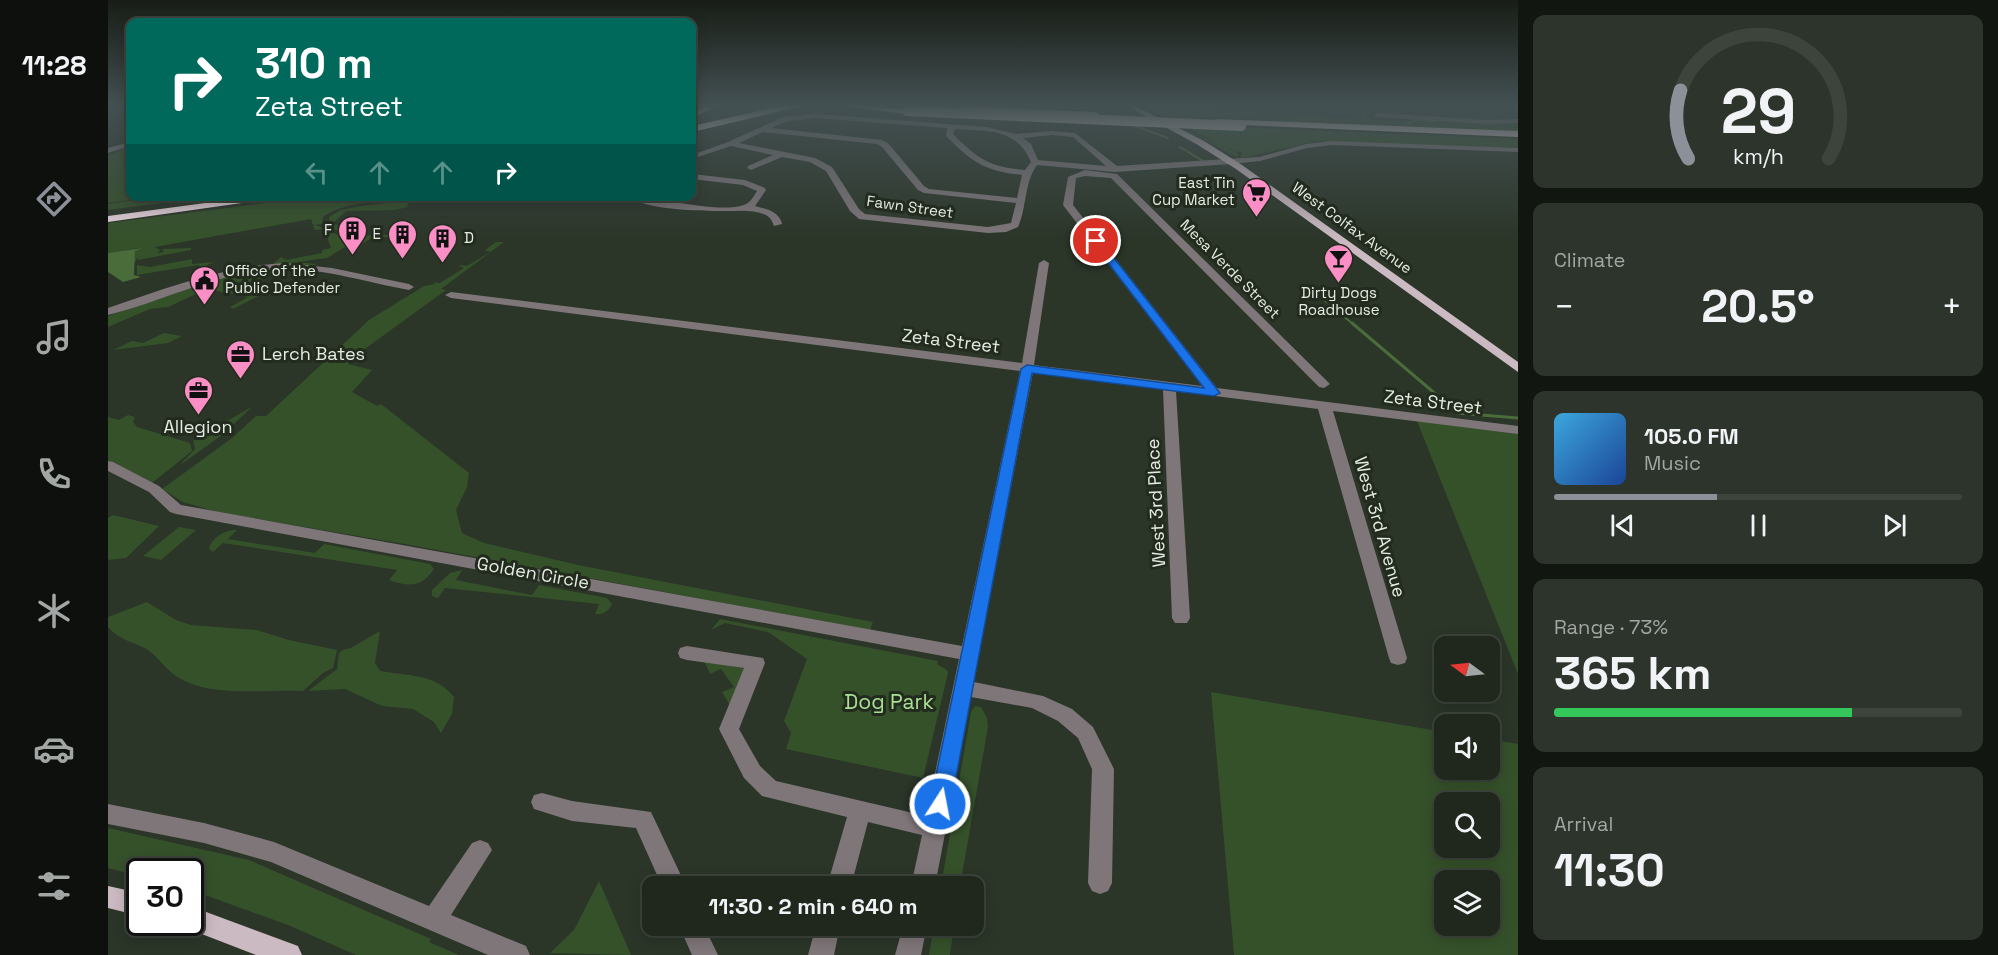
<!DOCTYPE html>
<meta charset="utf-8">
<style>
:root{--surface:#20281e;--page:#2d342b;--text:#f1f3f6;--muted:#a2a6a4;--line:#3d443c;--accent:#8c9099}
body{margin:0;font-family:"Space Grotesk",sans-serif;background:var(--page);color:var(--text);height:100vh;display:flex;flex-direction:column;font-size:22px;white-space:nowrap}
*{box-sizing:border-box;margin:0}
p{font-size:20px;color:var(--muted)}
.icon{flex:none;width:33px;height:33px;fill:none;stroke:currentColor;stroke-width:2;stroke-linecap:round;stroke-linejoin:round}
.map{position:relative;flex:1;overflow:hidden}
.drawer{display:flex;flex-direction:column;gap:15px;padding:15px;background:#121610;width:480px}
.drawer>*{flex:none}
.banner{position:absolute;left:18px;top:18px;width:570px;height:183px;border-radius:12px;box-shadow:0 3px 15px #0003,0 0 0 2px var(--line);background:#00695c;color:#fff;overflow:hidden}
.needle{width:39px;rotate:285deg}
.tools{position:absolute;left:1326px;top:636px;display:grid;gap:12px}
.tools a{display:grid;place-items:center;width:66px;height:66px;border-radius:12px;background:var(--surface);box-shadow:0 3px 15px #0003,0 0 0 2px var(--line);font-size:30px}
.speed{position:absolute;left:18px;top:858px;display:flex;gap:12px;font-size:30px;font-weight:700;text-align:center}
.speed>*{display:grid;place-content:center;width:78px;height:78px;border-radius:50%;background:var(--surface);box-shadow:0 3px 15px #0003,0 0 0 2px var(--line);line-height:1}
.speed .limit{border:3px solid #111;border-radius:9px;background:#fff;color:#111}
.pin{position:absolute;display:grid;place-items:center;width:51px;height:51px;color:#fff;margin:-26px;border:3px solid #fff;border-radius:50%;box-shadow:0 2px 6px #0007}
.me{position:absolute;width:66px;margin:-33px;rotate:11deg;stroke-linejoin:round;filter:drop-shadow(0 0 4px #0008)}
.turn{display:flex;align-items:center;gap:21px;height:126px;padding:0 30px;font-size:27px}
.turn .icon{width:78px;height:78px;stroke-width:2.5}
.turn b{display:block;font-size:42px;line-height:51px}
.lanes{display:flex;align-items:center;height:57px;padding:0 30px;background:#0003;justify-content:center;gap:30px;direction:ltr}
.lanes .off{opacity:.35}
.big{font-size:45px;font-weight:600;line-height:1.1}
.drawer .tile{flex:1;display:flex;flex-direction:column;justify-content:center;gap:9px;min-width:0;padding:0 21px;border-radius:12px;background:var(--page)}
.drawer .dial{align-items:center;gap:0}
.dial svg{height:156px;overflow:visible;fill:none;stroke:var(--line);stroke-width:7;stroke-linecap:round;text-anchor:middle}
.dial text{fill:var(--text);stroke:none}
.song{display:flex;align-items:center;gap:18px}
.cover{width:72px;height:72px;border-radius:9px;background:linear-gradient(135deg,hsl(200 70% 55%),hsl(220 70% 35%))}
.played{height:6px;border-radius:3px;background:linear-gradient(90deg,var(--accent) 40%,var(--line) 40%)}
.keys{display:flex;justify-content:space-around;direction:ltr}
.heat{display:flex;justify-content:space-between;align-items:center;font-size:33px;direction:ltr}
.charge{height:9px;border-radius:4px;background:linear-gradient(90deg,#34c759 73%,var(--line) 0)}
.trip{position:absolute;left:534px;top:876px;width:342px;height:60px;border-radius:12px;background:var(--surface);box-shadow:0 3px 15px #0003,0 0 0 2px var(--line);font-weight:600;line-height:60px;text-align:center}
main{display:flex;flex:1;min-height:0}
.menu{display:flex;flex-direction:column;width:108px;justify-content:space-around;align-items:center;background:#0d100c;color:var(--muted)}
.menu .icon{width:42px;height:42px}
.menu .selected{color:var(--accent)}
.menu b{font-size:27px;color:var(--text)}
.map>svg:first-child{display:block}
.green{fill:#35512a;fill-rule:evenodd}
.water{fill:#496c3a}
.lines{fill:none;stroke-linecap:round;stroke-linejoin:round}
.stream-far1{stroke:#496c3a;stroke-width:2}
.stream{stroke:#496c3a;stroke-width:3}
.minor{fill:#7f767a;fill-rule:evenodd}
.major{fill:#ccbac2;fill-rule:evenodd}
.highway{fill:#ebd5de;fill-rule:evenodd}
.highway-bridge{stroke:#ebd5de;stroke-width:10}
.route{fill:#1a73e8;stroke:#114b97;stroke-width:1.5}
.labels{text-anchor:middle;stroke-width:6;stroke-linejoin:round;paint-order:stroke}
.far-poi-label{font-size:15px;fill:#e5ece3;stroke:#222b1e;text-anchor:end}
.far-street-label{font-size:15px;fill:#e5ece3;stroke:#222b1e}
.street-label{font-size:18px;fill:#e5ece3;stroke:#222b1e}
.poi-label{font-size:18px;fill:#e5ece3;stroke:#222b1e;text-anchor:start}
.near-park-label{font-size:21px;fill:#aae094;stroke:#222b1e}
</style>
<main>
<nav class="menu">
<b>11:28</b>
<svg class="icon selected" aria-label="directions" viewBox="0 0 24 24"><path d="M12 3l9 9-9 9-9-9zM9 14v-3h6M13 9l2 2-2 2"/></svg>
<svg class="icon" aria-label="music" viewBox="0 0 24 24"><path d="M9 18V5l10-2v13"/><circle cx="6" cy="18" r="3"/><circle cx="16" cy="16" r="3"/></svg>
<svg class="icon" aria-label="phone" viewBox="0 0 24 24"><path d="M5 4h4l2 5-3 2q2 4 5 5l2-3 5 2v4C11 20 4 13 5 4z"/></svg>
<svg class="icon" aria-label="climate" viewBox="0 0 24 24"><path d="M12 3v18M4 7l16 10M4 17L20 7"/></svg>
<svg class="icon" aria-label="car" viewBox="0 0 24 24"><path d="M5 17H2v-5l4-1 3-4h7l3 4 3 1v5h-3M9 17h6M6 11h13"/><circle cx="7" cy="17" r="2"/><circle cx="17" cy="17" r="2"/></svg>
<svg class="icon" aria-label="filters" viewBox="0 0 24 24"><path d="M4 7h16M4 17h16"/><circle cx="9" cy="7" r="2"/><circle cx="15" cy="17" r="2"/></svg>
</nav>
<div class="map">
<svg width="1410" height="955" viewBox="0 0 1410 955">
<rect width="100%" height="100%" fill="#2b3528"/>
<g class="green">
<path d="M 1036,106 C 1104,106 1171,114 1250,119 L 1256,118 L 1253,112 L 1255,112 L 1264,120 L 1410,124 L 1410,133 L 1053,115 Z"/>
<polygon points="1068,125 1116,147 1075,125 1410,139 1410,148 1209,141 1133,158 1134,153 1117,147 1130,153 1129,157"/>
<polygon points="22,147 22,196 44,197 0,203 0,155"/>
<polygon points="52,196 99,197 0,210 0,204"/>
<path d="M 206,197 L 354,197 C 320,198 240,197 215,217 L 214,224 L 205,225 L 203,219 L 47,247 L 52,250 L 50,253 L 56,252 L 54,249 L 83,248 L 83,250 L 30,260 L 30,257 L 26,264 L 27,251 L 31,248 L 0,253 L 0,223 Z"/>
<polygon points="301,201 299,207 287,210 238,211 224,224 230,225 229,228 237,233 248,233 246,236 298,234 290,239 268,236 249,246 249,240 222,227 221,217 233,210 252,206"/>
<polygon points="208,225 245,242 219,258 189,262 209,264 204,266 165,264 173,257 178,260 214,253 214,250 223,248 216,229 207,230 205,226"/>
<polygon points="388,242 396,242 333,289 338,290 243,359 240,364 264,370 244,392 269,406 273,404 361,473 359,487 348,510 354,533 376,543 470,565 765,622 762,630 302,545 109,512 75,502 54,489 124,438 148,416 158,416 261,320 316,286 327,284 326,282 332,283 356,268 351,266 353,265 359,266 382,252 377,250"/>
<polygon points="84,259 84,264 106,262 93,268 90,265 29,275 29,265 42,267"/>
<path d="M 182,269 L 201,272 L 169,271 L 133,288 L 137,290 L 125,292 L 156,293 L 125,309 L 122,307 L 140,297 L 99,289 L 60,307 L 42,309 L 0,327 L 0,316 C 57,296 121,268 182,269 Z"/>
<polygon points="56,333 74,336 60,343 5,350 24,341 35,343"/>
<polygon points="145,406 114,435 71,466 87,449 85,441"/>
<polygon points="20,415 27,417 25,422 29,427 82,443 84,451 44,483 0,461 0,417 11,420"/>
<polygon points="1309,421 1410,433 1410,674"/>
<polygon points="5,515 51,526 18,558 0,560 0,518"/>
<polygon points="71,527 88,530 53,560 35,556"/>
<path d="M 126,530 L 129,530 L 120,539 L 207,553 L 216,544 L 322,564 L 326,569 C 313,588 300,587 281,580 L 289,570 L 115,543 L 105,552 L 101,549 C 103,539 115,531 126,530 Z"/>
<path d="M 354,570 L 348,580 L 424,595 L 431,585 L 499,598 L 504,604 C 501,611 495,615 487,614 L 491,604 L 337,588 L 330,598 L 324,596 L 324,590 L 342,573 Z"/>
<path d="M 39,602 L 68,620 L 83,625 L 149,630 L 181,640 L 229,650 L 225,668 L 215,673 L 195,691 C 158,689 104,698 71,678 C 59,671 51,658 40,650 C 25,641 12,641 0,627 L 0,617 Z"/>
<polygon points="612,619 830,661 829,664 839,670 840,673 815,778 678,749 683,733 676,721 699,659 660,632 617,623 603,630"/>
<path d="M 272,631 L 267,663 L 272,671 C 299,676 327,673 346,697 L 344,714 L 333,733 L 326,722 L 305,709 L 274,706 L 237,689 L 200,691 L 229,669 L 231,653 L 235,650 L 243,648 Z"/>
<polygon points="596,661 639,669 623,707 614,692 626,687 613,669 602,674"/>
<path d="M 1103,692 L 1336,732 L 1336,770 L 1382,770 L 1382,739 L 1410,744 L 1410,955 L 1126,955 ZM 1382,802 L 1382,848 L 1336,848 L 1336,802 ZM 1382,880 L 1382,926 L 1336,926 L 1336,880 Z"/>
<polygon points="867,706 873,707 879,718 880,727 852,886 833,886 863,712"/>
<polygon points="0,828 141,860 323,939 321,942 351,955 248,955 180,925 83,890 82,872 32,872 31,876 0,868"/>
<polygon points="491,881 523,955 442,953 466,930"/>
<polygon points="826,926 846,926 842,955 821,955"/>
</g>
<polygon class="water" points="34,248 27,251 26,275 33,277 15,282 0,272 0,253"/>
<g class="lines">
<g class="stream-far1">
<polyline points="1298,124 1307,120 1329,121"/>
<polyline points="1024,125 1060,138"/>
<polyline points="1072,147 1095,161"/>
<polyline points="1202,288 1246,325"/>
</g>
<g class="stream">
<polyline points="1244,323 1350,413"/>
<polyline points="1349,413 1410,418"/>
</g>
<g class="minor">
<polygon points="1269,113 1379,120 1410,119 1410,123 1379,124 1266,117"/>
<path d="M 708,114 L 879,127 L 908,134 L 944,131 L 967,133 L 1009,166 L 1151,157 L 1198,144 L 1224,141 L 1410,148 L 1410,152 L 1224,145 L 1199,148 L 1152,161 L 1123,164 L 1007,172 L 929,165 C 916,183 919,207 910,227 L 898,232 L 880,233 L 751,219 L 742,211 L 718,171 L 702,162 L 674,157 L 643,170 L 639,168 L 640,166 L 665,155 L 623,146 L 584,159 L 584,155 L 620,142 L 675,117 ZM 708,118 L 839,128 L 838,136 C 864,162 876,171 914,175 L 909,198 L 821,189 L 816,186 L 780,143 L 774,140 L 663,128 L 680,121 ZM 847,129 C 879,131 909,128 923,162 L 917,170 C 881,167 870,159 845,134 ZM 655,132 L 769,144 L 774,147 L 810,190 L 816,193 L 908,203 L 903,223 L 880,227 L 757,214 L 751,209 L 724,167 L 707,158 L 631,143 ZM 944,135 L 965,137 L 998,166 L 930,160 L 923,144 L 915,138 Z"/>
<polygon points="22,142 22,146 0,153 0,148"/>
<polygon points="977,170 1009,174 1222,384 1216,388 1211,387 1003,178 977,176 968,178 965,205 1109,388 1410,426 1410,434 1225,411 1299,658 1297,663 1290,665 1283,663 1281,658 1210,409 1068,391 1082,618 1079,623 1067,623 1064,618 1055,389 925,372 866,682 935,696 964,709 985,727 1006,769 1004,883 1000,891 992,894 984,891 980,883 984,769 970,738 950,721 924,708 863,697 827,886 803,886 814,835 760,822 743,886 719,886 739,817 654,796 636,778 611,729 636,668 579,660 572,658 570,653 572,648 579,646 655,658 657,663 631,729 652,766 668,781 818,816 851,659 68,514 62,512 41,492 0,471 0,461 5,462 51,486 73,505 854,646 912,371 343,298 337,295 343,292 914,363 931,263 936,260 941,263 926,365 1094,386 955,205 960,177"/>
<path d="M 584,174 L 637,180 L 657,188 L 658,190 L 647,206 C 658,209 671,211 674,224 L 666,226 C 664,221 663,218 658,215 C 645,209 631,211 617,211 C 591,211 539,210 517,196 C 548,196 608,214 636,205 C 642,203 646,196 649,191 L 635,185 L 584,179 Z"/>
<path d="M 178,263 L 224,268 L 301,284 L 306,287 L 301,290 C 261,283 219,269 178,269 C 115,269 60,300 0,315 L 0,308 C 58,288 116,266 178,263 Z"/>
<polygon points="434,793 464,801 543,812 578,886 554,886 528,828 464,821 426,809 423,802 426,795"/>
<polygon points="0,804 96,823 166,842 321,906 364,843 372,840 380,843 384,850 343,915 418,946 422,955 380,955 163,862 96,843 0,824"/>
<polygon points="571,926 596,926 610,955 584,955"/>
<polygon points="708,926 732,926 726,955 700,955"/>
<polygon points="795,926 819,926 813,955 787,955"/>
</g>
<g class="major">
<polygon points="1019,106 1027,106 1096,141 1134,165 1410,362 1410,372 1128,169 1090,145"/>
<polygon points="0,886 32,893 32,916 0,908"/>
<polygon points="82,906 190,946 194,955 148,955 73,926 72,922 82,922"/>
</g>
<g class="highway">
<polygon points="598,106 609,106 584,118 584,113"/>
<polygon points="673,106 695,106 584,132 584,126"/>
<polygon points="735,106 770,106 803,111 799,114"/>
<polygon points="851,106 988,112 992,115 988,118 855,109"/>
<polygon points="1109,119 1410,131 1410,137 1112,124 1108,121"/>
<polygon points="149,196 183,196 0,222 0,216"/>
</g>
<polyline class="highway-bridge" points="799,111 1133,126"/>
</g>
<linearGradient id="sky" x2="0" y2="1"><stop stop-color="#181d16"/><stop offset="0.44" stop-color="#445153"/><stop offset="1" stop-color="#445153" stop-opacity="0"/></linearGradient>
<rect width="1410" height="240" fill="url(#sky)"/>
<polygon class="route" points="985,239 991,239 1112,393 1106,396 924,373 843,804 840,811 832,813 825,811 822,804 913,369 919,365 1096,388 985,243"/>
<defs>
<symbol id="supermarket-pin" viewBox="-11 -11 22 30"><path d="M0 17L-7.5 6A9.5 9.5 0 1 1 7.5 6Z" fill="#fb8fc5" stroke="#222b1e"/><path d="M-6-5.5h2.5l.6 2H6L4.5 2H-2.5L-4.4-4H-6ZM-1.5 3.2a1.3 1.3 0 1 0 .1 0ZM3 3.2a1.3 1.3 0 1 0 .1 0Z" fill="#111"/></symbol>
<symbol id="building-pin" viewBox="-11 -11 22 30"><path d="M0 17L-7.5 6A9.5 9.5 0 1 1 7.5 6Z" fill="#fb8fc5" stroke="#222b1e"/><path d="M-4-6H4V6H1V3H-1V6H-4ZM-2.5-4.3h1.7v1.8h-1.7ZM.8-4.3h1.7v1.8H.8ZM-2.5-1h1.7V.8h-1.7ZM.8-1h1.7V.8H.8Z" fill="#111"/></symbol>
<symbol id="bar-pin" viewBox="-11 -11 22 30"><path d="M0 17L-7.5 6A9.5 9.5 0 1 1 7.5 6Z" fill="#fb8fc5" stroke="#222b1e"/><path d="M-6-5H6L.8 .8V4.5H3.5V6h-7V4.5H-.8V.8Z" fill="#111"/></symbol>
<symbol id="civic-pin" viewBox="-11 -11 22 30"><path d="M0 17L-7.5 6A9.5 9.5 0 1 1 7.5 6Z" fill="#fb8fc5" stroke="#222b1e"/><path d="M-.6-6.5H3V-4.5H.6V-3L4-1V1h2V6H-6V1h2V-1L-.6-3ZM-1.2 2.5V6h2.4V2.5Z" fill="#111"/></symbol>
<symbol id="office-pin" viewBox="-11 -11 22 30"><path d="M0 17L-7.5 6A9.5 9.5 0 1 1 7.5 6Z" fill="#fb8fc5" stroke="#222b1e"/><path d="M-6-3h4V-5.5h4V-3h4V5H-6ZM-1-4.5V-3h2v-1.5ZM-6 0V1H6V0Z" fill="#111"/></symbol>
</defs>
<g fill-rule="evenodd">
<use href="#supermarket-pin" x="1132" y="176" width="33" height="45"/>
<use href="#building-pin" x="228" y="214" width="33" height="45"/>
<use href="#building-pin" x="278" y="218" width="33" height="45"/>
<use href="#building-pin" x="318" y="222" width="33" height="45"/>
<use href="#bar-pin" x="1214" y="242" width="33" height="45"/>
<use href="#civic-pin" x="80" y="264" width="33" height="45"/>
<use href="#office-pin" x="116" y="338" width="33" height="45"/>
<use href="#office-pin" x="74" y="374" width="33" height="45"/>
</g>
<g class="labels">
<g class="far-poi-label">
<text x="1127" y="188">East Tin<tspan x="1127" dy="17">Cup Market</tspan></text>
<text x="224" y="235">F</text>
<text x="273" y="239">E</text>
<text x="356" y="243" text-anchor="start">D</text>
<text x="117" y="276" text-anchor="start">Office of the<tspan x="117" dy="17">Public Defender</tspan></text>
<text x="1231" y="298" text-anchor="middle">Dirty Dogs<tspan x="1231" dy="17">Roadhouse</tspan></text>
</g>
<g class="far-street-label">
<text transform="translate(802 207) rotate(8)" y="5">Fawn Street</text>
<text transform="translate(1244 228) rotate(36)" y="5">West Colfax Avenue</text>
<text transform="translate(1122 269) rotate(45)" y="5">Mesa Verde Street</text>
</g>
<g class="street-label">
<text transform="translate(843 341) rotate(7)" y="6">Zeta Street</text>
<text transform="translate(1325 402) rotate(7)" y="6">Zeta Street</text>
<text transform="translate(1048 503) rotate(-93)" y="6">West 3rd Place</text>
<text transform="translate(1272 527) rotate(74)" y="6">West 3rd Avenue</text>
<text transform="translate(425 573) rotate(10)" y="6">Golden Circle</text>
</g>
<g class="poi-label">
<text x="154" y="360">Lerch Bates</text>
<text x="90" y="433" text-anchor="middle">Allegion</text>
</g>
<g class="near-park-label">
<text x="781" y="709">Dog Park</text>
</g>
</g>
</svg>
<div class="tools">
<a><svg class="needle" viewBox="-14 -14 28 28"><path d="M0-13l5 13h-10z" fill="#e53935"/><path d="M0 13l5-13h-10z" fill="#a2a6a4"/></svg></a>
<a><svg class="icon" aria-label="sound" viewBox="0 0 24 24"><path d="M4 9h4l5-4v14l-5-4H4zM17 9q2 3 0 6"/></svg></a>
<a><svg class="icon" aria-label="search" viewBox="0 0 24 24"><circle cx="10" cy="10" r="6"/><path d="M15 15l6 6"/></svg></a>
<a><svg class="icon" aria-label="layers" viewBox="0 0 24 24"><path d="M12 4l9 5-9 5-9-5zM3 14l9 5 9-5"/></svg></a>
</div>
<div class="speed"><div class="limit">30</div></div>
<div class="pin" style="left:988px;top:241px;background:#d93025"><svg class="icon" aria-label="arrive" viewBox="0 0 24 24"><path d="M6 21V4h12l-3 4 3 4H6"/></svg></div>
<svg class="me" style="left:832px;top:804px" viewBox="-20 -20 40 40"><circle r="17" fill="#1a73e8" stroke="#fff" stroke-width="3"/><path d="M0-11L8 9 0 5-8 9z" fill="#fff"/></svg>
<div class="trip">11:30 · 2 min · 640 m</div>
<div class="banner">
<div class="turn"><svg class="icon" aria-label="right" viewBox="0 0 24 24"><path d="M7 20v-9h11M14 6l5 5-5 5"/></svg><div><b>310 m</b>Zeta Street</div></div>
<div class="lanes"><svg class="icon off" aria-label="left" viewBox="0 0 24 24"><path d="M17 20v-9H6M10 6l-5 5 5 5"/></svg><svg class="icon off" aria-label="ahead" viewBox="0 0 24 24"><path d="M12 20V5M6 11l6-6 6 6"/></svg><svg class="icon off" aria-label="ahead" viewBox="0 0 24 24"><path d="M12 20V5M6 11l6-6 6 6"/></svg><svg class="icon" aria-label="right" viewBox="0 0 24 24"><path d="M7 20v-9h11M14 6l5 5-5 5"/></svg></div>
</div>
</div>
<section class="drawer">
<div class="tile dial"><svg viewBox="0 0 100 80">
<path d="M14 69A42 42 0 1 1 86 69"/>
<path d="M14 69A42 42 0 0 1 10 34" stroke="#8c9099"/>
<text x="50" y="56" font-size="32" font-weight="700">29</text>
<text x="50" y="72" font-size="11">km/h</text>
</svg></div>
<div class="tile"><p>Climate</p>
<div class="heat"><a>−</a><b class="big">20.5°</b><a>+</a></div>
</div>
<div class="tile">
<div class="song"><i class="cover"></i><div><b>105.0 FM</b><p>Music</p></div></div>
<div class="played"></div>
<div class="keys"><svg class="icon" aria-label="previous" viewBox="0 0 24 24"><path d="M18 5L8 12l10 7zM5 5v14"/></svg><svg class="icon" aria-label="pause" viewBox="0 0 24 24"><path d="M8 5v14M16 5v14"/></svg><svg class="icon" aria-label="next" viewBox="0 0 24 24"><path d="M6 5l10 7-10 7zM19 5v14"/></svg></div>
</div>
<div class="tile"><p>Range · 73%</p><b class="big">365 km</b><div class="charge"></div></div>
<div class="tile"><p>Arrival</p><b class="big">11:30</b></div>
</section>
</main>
